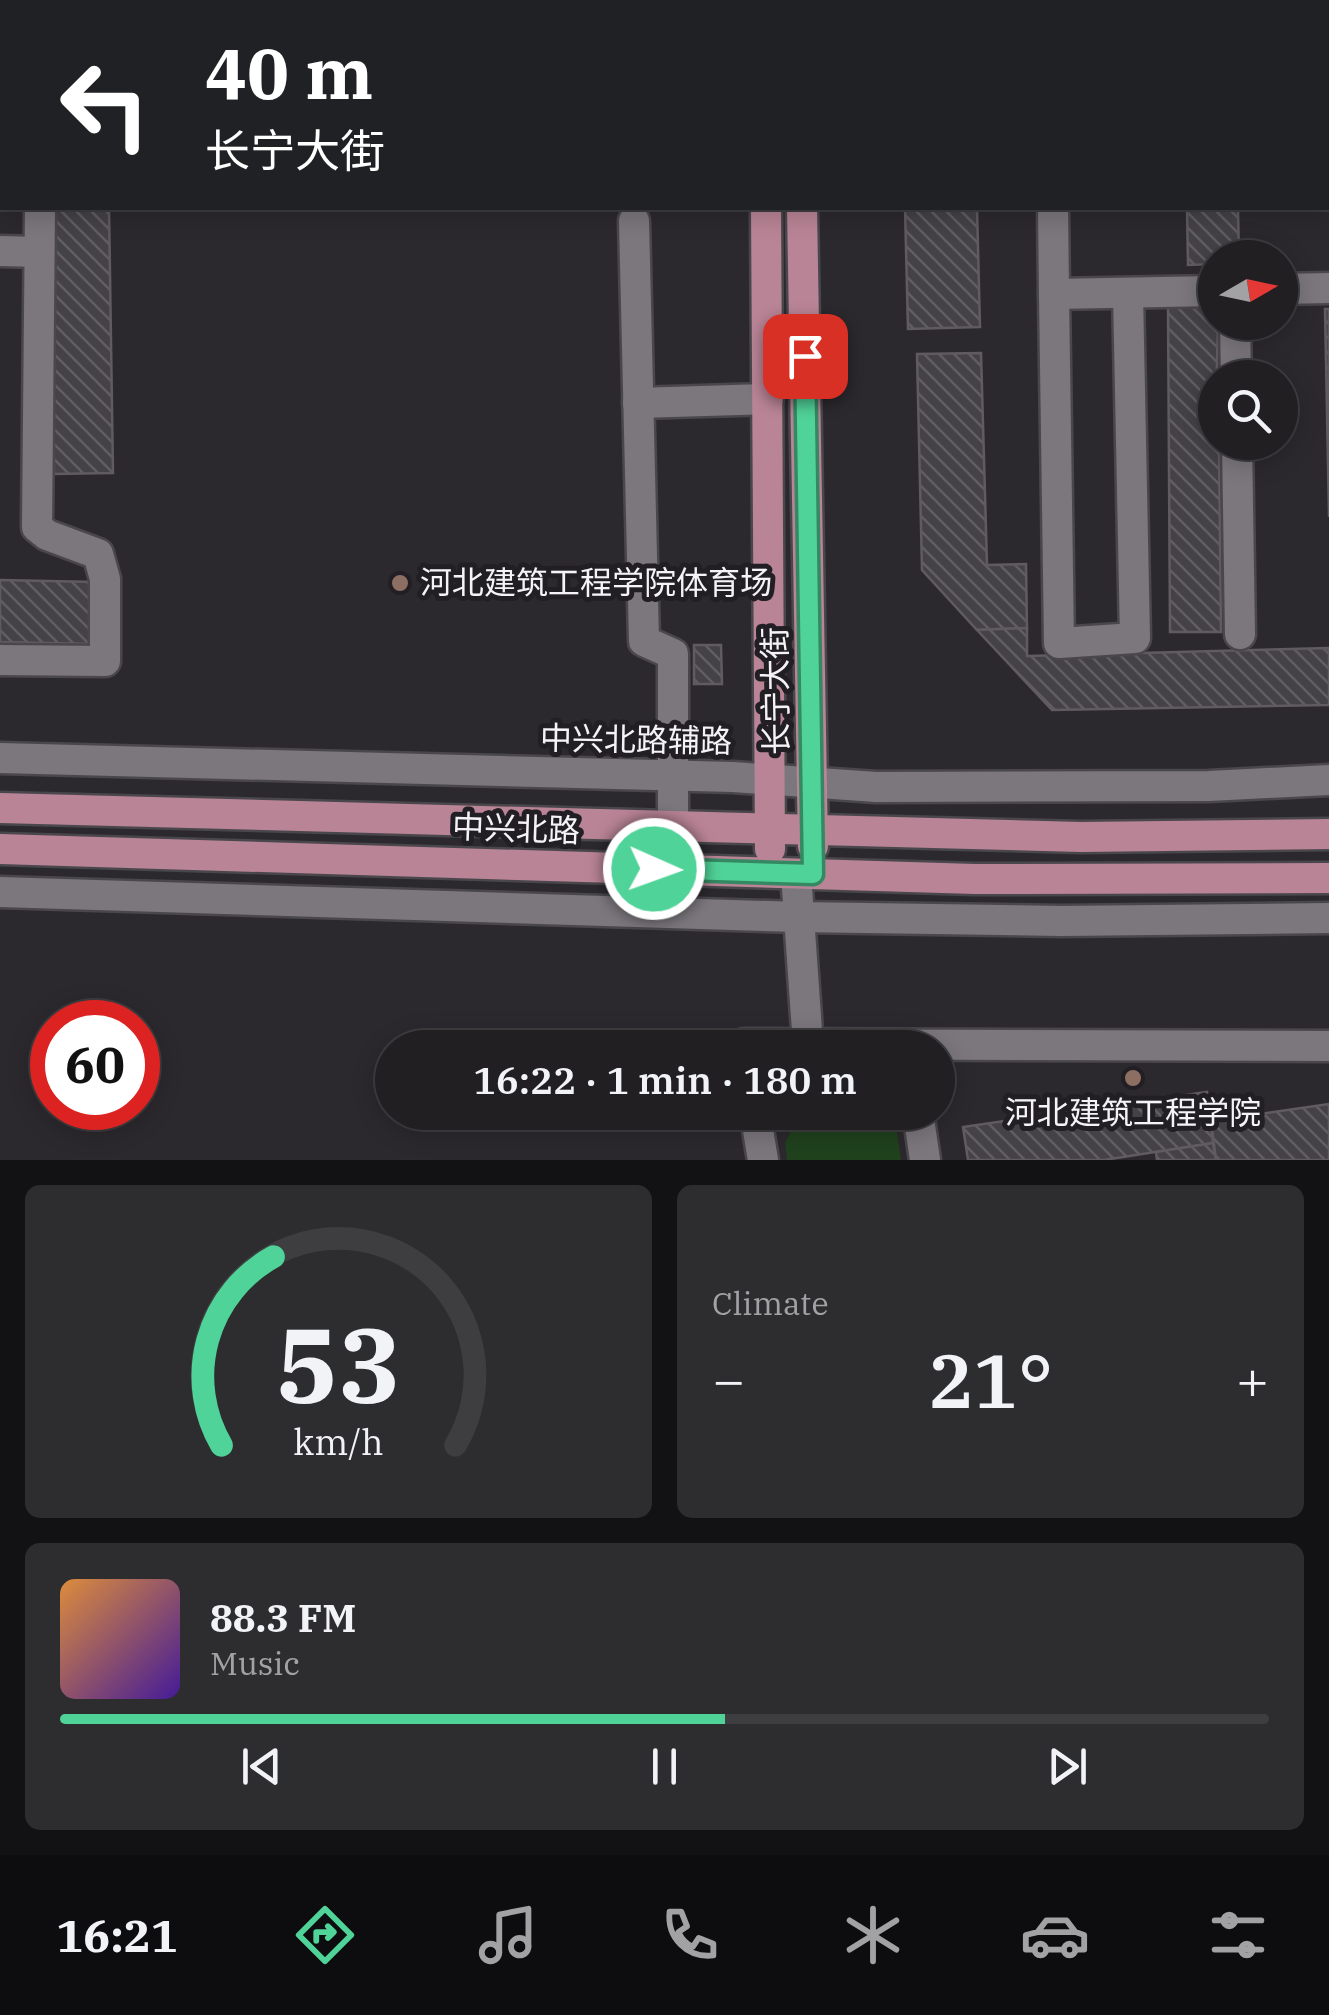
<!DOCTYPE html>
<meta charset="utf-8">
<style>
:root{--surface:#211f22;--page:#2d2c2f;--text:#f1f3f6;--muted:#a2a2a5;--line:#3e3d40;--accent:#50d398}
body{margin:0;font-family:"IBM Plex Serif","Noto Sans SC",serif;background:var(--page);color:var(--text);height:100vh;display:flex;flex-direction:column;font-size:38px;white-space:nowrap}
*{box-sizing:border-box;margin:0}
p{font-size:32px;color:var(--muted)}
.icon{flex:none;width:55px;height:55px;fill:none;stroke:currentColor;stroke-width:2;stroke-linecap:round;stroke-linejoin:round}
.map{position:relative;height:1160px;overflow:hidden}
.drawer{display:flex;flex-direction:column;gap:25px;padding:25px;background:#121113;flex:1}
.drawer>*{flex:none}
.hud{position:absolute;left:0px;top:0px;width:1330px;height:210px;box-shadow:0 5px 25px #0003,0 0 0 2px var(--line);background:#202124;color:#fff;overflow:hidden}
.needle{width:65px;rotate:81deg}
.fabs{position:absolute;left:1198px;top:240px;display:grid;gap:20px}
.fabs a{display:grid;place-items:center;width:100px;height:100px;border-radius:50%;background:var(--surface);box-shadow:0 5px 25px #0003,0 0 0 2px var(--line);font-size:50px}
.speed{position:absolute;left:30px;top:1000px;display:flex;gap:20px;font-size:50px;font-weight:700;text-align:center}
.speed>*{display:grid;place-content:center;width:130px;height:130px;border-radius:50%;background:var(--surface);box-shadow:0 5px 25px #0003,0 0 0 2px var(--line);line-height:1}
.speed .limit{border:15px solid #d22;background:#fff;color:#111}
.pin{position:absolute;display:grid;place-items:center;width:85px;height:85px;color:#fff;margin:-42px;border-radius:20px;box-shadow:0 5px 15px #0006}
.me{position:absolute;width:110px;margin:-55px;rotate:92deg;stroke-linejoin:round;filter:drop-shadow(0 0 8px #0008)}
.turn{display:flex;align-items:center;gap:35px;height:210px;padding:0 40px;font-size:45px}
.turn .icon{width:130px;height:130px;stroke-width:2.5}
.turn b{display:block;font-size:70px;line-height:85px}
.big{font-size:75px;font-weight:600;line-height:1.1}
.drawer .tile{flex:1;display:flex;flex-direction:column;justify-content:center;gap:15px;min-width:0;padding:0 35px;border-radius:15px;background:var(--page)}
.drawer .dial{align-items:center;gap:0}
.dial svg{height:260px;overflow:visible;fill:none;stroke:var(--line);stroke-width:7;stroke-linecap:round;text-anchor:middle}
.dial text{fill:var(--text);stroke:none}
.song{display:flex;align-items:center;gap:30px}
.cover{width:120px;height:120px;border-radius:15px;background:linear-gradient(135deg,hsl(30 70% 55%),hsl(260 70% 35%))}
.played{height:10px;border-radius:5px;background:linear-gradient(90deg,var(--accent) 55%,var(--line) 55%)}
.keys{display:flex;justify-content:space-around;direction:ltr}
.heat{display:flex;justify-content:space-between;align-items:center;font-size:55px;direction:ltr}
.drawer .tiles{flex:1;display:grid;gap:25px;grid-template-columns:1fr 1fr}
.tile:last-child{grid-column:span 2}
.trip{position:absolute;left:375px;top:1030px;width:580px;height:100px;border-radius:50px;background:var(--surface);box-shadow:0 5px 25px #0003,0 0 0 2px var(--line);font-weight:600;line-height:100px;text-align:center}
.dock{display:flex;height:160px;justify-content:space-around;align-items:center;background:#0d0c0e;color:var(--muted)}
.dock .icon{width:70px;height:70px}
.dock .active{color:var(--accent)}
.dock b{font-size:45px;color:var(--text)}
.map>svg:first-child{display:block}
.grass{fill:#20421d}
.building{fill:url(#building-back-hatch);stroke:#5f5b61;stroke-width:2.5}
.lines{fill:none;stroke-linecap:round;stroke-linejoin:round}
.minor-casing{stroke:#4a474c;stroke-width:35}
.major-casing{stroke:#4a474c;stroke-width:35}
.minor{stroke:#7b777d;stroke-width:30}
.major{stroke:#b98496;stroke-width:30}
.route-casing{stroke:#348963;stroke-width:25}
.route{stroke:#50d398;stroke-width:18}
.education-dot{fill:#8d6e63;stroke:#221f24;stroke-width:4}
.labels{text-anchor:middle;stroke-width:10;stroke-linejoin:round;paint-order:stroke}
.poi-label{font-size:32px;fill:#f5f3f7;stroke:#221f24;text-anchor:start}
.street-label{font-size:32px;fill:#f5f3f7;stroke:#221f24}
</style>
<div class="map">
<svg width="1329" height="1160" viewBox="0 0 1329 1160">
<defs>
<pattern id="building-back-hatch" width="6" height="6" patternUnits="userSpaceOnUse" patternTransform="scale(2.5)"><rect width="6" height="6" fill="#454247"/><path d="M-1 5l2 2M0 0l6 6M5-1l2 2" fill="none" stroke="#605e62"/></pattern>
</defs>
<rect width="100%" height="100%" fill="#2c292e"/>
<polygon class="grass" points="801,1112 883,1113 896,1127 901,1160 787,1160 785,1143"/>
<g class="building">
<polygon points="306,0 370,0 305,2"/>
<polygon points="407,0 490,0 406,2"/>
<rect x="900" y="0" width="73" height="2"/>
<rect x="1183" y="0" width="51" height="2"/>
<polygon points="0,76 2,76 0,176"/>
<polygon points="51,208 109,208 113,473 54,474"/>
<polygon points="905,208 977,208 980,327 908,329"/>
<polygon points="1187,208 1238,208 1239,258 1215,258 1215,264 1188,265"/>
<polygon points="1168,307 1215,307 1215,322 1218,322 1215,442 1219,442 1221,632 1170,632"/>
<polygon points="1325,309 1329,309 1329,517"/>
<polygon points="981,353 987,565 1026,564 1027,628 977,630 922,570 917,354"/>
<polygon points="0,580 95,582 94,644 0,642"/>
<polygon points="1027,628 1027,656 1329,648 1329,705 1052,710 977,630"/>
<polygon points="694,645 721,645 722,684 694,684"/>
<polygon points="1207,1092 1213,1143 1104,1160 968,1160 963,1127"/>
<polygon points="1329,1104 1329,1160 1216,1160 1211,1121"/>
<polygon points="1213,1143 1216,1160 1157,1160 1156,1152"/>
</g>
<g class="lines">
<defs>
<g id="minor">
<polyline points="664,0 664,2"/>
<polyline points="105,2 105,0"/>
<polyline points="392,2 393,0"/>
<polyline points="498,2 498,0"/>
<polyline points="1050,2 1051,0"/>
<polyline points="1053,208 1054,294 1215,291"/>
<polyline points="634,221 644,641 673,654 673,826"/>
<polyline points="0,251 39,252"/>
<polyline points="1280,289 1329,288"/>
<polyline points="1054,294 1059,643 1135,638 1128,293"/>
<polyline points="1235,322 1236,378"/>
<polyline points="638,403 768,399"/>
<polyline points="1237,442 1240,634"/>
<polyline points="0,660 105,661 105,579 98,554 47,535 37,527 40,208"/>
<polyline points="0,758 733,777 876,787 1209,786 1329,780"/>
<polyline points="796,874 808,1045"/>
<polyline points="0,892 798,917 1061,921 1329,918"/>
<polyline points="744,1048 744,1044 1329,1046"/>
<polyline points="755,1112 763,1160"/>
<polyline points="918,1112 925,1160"/>
</g>
<g id="major">
<polyline points="764,0 764,2"/>
<polyline points="798,0 798,2"/>
<polyline points="766,208 770,849"/>
<polyline points="802,208 813,846"/>
<polyline points="0,808 1081,837 1329,834"/>
<polyline points="0,849 975,879 1329,878"/>
</g>
</defs>
<use href="#minor" class="minor-casing"/>
<use href="#major" class="major-casing"/>
<use href="#minor" class="minor"/>
<use href="#major" class="major"/>
</g>
<g class="lines">
<defs>
<polyline id="route" points="654,869 813,874 805,356"/>
</defs>
<use href="#route" class="route-casing"/>
<use href="#route" class="route"/>
</g>
<g class="education-dot">
<circle cx="400" cy="583" r="10"/>
<circle cx="1133" cy="1078" r="10"/>
</g>
<g class="labels">
<g class="poi-label">
<text x="420" y="594">河北建筑工程学院体育场</text>
<text x="1133" y="1124" text-anchor="middle">河北建筑工程学院</text>
</g>
<g class="street-label">
<text transform="translate(776 691) rotate(-91)" y="11">长宁大街</text>
<text transform="translate(636 740) rotate(1)" y="11">中兴北路辅路</text>
<text transform="translate(516 829) rotate(2)" y="11">中兴北路</text>
</g>
</g>
</svg>
<div class="fabs">
<a><svg class="needle" viewBox="-14 -14 28 28"><path d="M0-13l5 13h-10z" fill="#e53935"/><path d="M0 13l5-13h-10z" fill="#a2a2a5"/></svg></a>
<a><svg class="icon" aria-label="search" viewBox="0 0 24 24"><circle cx="10" cy="10" r="6"/><path d="M15 15l6 6"/></svg></a>
</div>
<div class="speed"><div class="limit">60</div></div>
<div class="pin" style="left:805px;top:356px;background:#d93025"><svg class="icon" aria-label="arrive" viewBox="0 0 24 24"><path d="M6 21V4h12l-3 4 3 4H6"/></svg></div>
<svg class="me" style="left:654px;top:869px" viewBox="-20 -20 40 40"><circle r="17" fill="#50d398" stroke="#fff" stroke-width="3"/><path d="M0-11L8 9 0 5-8 9z" fill="#fff"/></svg>
<div class="trip">16:22 · 1 min · 180 m</div>
<div class="hud">
<div class="turn"><svg class="icon" aria-label="left" viewBox="0 0 24 24"><path d="M17 20v-9H6M10 6l-5 5 5 5"/></svg><div><b>40 m</b>长宁大街</div></div>
</div>
</div>
<section class="drawer">
<div class="tiles">
<div class="tile dial"><svg viewBox="0 0 100 80">
<path d="M14 69A42 42 0 1 1 86 69"/>
<path d="M14 69A42 42 0 0 1 30 11" stroke="#50d398"/>
<text x="50" y="56" font-size="32" font-weight="700">53</text>
<text x="50" y="72" font-size="11">km/h</text>
</svg></div>
<div class="tile"><p>Climate</p>
<div class="heat"><a>−</a><b class="big">21°</b><a>+</a></div>
</div>
<div class="tile">
<div class="song"><i class="cover"></i><div><b>88.3 FM</b><p>Music</p></div></div>
<div class="played"></div>
<div class="keys"><svg class="icon" aria-label="previous" viewBox="0 0 24 24"><path d="M18 5L8 12l10 7zM5 5v14"/></svg><svg class="icon" aria-label="pause" viewBox="0 0 24 24"><path d="M8 5v14M16 5v14"/></svg><svg class="icon" aria-label="next" viewBox="0 0 24 24"><path d="M6 5l10 7-10 7zM19 5v14"/></svg></div>
</div>
</div>
</section>
<nav class="dock">
<b>16:21</b>
<svg class="icon active" aria-label="directions" viewBox="0 0 24 24"><path d="M12 3l9 9-9 9-9-9zM9 14v-3h6M13 9l2 2-2 2"/></svg>
<svg class="icon" aria-label="music" viewBox="0 0 24 24"><path d="M9 18V5l10-2v13"/><circle cx="6" cy="18" r="3"/><circle cx="16" cy="16" r="3"/></svg>
<svg class="icon" aria-label="phone" viewBox="0 0 24 24"><path d="M5 4h4l2 5-3 2q2 4 5 5l2-3 5 2v4C11 20 4 13 5 4z"/></svg>
<svg class="icon" aria-label="climate" viewBox="0 0 24 24"><path d="M12 3v18M4 7l16 10M4 17L20 7"/></svg>
<svg class="icon" aria-label="car" viewBox="0 0 24 24"><path d="M5 17H2v-5l4-1 3-4h7l3 4 3 1v5h-3M9 17h6M6 11h13"/><circle cx="7" cy="17" r="2"/><circle cx="17" cy="17" r="2"/></svg>
<svg class="icon" aria-label="filters" viewBox="0 0 24 24"><path d="M4 7h16M4 17h16"/><circle cx="9" cy="7" r="2"/><circle cx="15" cy="17" r="2"/></svg>
</nav>
